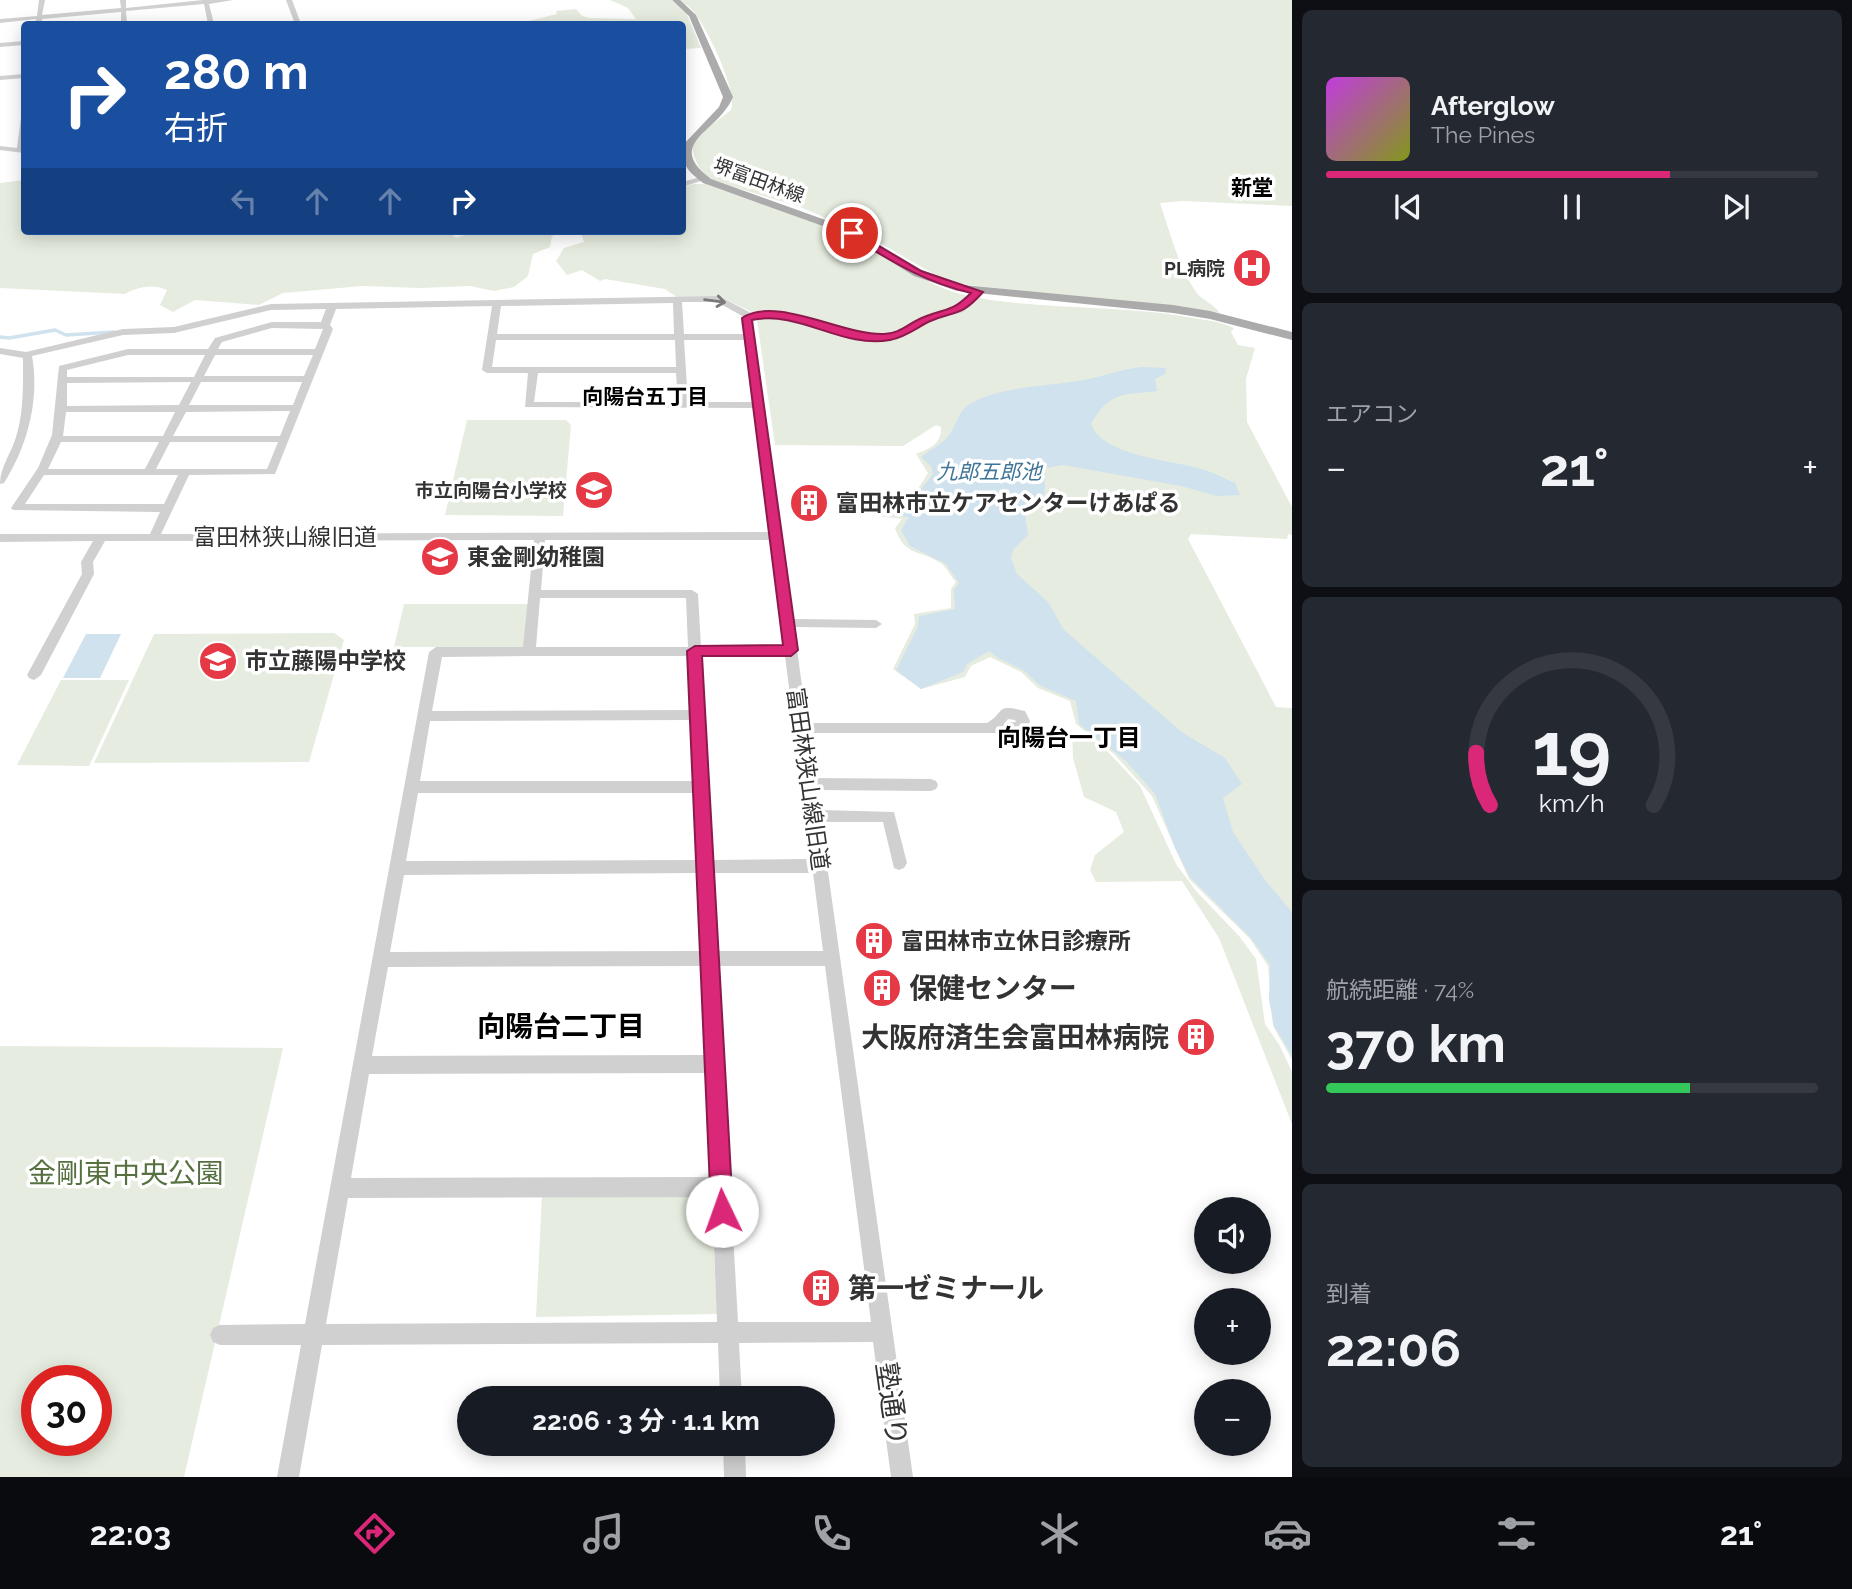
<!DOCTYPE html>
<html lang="ja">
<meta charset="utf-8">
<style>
:root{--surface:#171b24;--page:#242831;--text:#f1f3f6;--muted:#9ea1a6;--line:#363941;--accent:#db2777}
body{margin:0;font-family:Raleway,"Noto Sans JP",sans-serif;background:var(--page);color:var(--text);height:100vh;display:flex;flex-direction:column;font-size:26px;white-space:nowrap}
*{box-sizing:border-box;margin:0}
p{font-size:23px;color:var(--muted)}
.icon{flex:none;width:38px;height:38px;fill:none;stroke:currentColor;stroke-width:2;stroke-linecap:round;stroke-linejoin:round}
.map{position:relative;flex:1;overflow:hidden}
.side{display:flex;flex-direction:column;gap:10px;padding:10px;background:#0d0f14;width:560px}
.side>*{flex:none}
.top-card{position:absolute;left:21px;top:21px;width:665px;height:214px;border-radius:7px;box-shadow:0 4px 18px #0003;background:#1a4fa0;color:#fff;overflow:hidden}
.tools{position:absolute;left:1194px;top:1197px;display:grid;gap:14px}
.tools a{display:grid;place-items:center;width:77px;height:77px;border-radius:50%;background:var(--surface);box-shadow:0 4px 18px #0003;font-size:35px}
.speed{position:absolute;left:21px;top:1365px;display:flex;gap:14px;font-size:35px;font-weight:700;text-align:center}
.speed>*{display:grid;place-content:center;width:91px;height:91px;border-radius:50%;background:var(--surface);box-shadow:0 4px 18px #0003;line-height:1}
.speed .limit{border:10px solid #d22;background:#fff;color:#111}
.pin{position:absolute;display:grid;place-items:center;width:60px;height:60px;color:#fff;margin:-30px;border:4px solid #fff;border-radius:50%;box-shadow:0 2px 7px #0007}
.me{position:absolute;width:77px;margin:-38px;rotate:357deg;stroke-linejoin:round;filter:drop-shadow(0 0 5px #0008)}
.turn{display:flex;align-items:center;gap:24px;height:147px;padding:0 28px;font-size:32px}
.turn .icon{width:91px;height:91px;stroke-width:2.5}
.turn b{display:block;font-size:49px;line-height:60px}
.lanes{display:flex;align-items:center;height:66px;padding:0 28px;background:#0003;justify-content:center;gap:35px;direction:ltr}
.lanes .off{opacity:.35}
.big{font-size:52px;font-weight:700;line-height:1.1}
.side .widget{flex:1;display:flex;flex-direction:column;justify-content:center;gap:10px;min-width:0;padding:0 24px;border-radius:10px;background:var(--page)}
.side .dial{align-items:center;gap:0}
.dial svg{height:182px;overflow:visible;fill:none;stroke:var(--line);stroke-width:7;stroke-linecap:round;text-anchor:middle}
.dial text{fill:var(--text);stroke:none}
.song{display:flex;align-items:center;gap:21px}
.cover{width:84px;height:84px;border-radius:10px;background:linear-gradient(135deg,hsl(290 70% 55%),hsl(70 70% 35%))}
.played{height:7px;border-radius:4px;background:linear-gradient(90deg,var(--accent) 70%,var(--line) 70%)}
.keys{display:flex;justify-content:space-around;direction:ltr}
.heat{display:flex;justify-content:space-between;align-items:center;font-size:38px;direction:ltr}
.charge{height:10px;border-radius:5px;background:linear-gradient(90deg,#34c759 74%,var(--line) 0)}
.trip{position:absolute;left:457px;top:1386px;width:378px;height:70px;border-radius:35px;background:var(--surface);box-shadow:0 4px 18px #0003;font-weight:700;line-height:70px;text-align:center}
.menu{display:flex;height:112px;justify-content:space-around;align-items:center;background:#090b0e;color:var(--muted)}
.menu .icon{width:49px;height:49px}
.menu .active{color:var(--accent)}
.menu b{font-size:32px;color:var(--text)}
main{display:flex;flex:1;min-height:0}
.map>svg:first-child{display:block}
.green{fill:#e6ecdf;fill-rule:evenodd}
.water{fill:#cfe2ee}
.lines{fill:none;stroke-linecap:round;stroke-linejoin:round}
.stream{stroke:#cfe2ee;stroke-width:3.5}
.minor{fill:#d0d0d0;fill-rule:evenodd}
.major{fill:#ababab;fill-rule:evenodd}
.oneway{stroke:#7a7a7a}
.route{fill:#db2777;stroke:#8e194d;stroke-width:2}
.labels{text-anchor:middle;stroke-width:7;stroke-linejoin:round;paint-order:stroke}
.far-street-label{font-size:19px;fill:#333;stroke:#fff}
.far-poi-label{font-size:19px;font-weight:bold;fill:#333;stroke:#fff;text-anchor:end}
.far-neighbourhood-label{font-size:21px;font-weight:bold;fill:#000;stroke:#fff}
.far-water-label{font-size:21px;font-style:italic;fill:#3f7597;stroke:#fff}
.poi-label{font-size:23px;font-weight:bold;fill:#333;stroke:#fff;text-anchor:start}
.street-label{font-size:23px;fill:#333;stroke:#fff}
.neighbourhood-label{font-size:24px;font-weight:bold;fill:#000;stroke:#fff}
.near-poi-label{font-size:28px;font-weight:bold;fill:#333;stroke:#fff;text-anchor:start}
.near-neighbourhood-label{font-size:28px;font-weight:bold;fill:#000;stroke:#fff}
.near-park-label{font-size:28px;fill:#56703f;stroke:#fff}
.near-street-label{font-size:28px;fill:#333;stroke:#fff}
</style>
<main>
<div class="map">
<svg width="1292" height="1477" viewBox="0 0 1292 1477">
<rect width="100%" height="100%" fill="#fff"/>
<g class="green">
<polygon points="610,0 671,0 686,12 701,48 683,49 682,24 517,24 557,14 556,11 576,9 582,16 589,18 636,19 628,8"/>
<path d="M 679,0 L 1292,0 L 1292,206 L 1183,201 L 1160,203 C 1170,232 1178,266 1196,292 C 1201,300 1212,302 1220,313 L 1160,304 L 1090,299 L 961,284 L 937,276 L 868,236 L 800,207 L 714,181 C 699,171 695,162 692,145 L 710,126 L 731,110 C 738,91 706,25 692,10 C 689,6 683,3 679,0 Z"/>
<path d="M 24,180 L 24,231 L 447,231 L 456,238 L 477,231 L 564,231 L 552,236 L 550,247 L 533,254 L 528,276 L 514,287 L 494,291 L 470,286 L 421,288 L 362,286 L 283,293 L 259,305 L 195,300 L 173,312 L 160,305 L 167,290 C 153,284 139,286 125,294 L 0,288 L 0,183 Z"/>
<path d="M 694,184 L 706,184 C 755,204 808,216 856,240 C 893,259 922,285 965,295 C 1036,311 1115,304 1188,317 C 1203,320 1220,321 1234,328 L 1231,332 L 1238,345 L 1255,348 L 1246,379 L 1247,422 L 1292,507 L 1292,535 L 1288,534 L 1287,539 L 1191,534 L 1188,539 L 1276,707 L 1292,708 L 1292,1060 L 1273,1026 L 1268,966 L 1250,939 L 1189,879 L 1152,796 L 1114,754 L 1076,724 L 1070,701 L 1038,688 L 1021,672 L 990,657 L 971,666 L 965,677 L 921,689 L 893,669 L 915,624 L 914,614 L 951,608 L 951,589 L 956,582 C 951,577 947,568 942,564 C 921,549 905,558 895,528 L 902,519 L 863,514 L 887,498 L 909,496 L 918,489 L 928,473 L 916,454 C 930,448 942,444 941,427 L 936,425 L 903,446 L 775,445 L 757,320 L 752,312 L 721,297 L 678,298 L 665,289 L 605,279 L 600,281 L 582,270 L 567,275 L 556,261 L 564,248 L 584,242 L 581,232 L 570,231 L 682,231 L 683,187 Z"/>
<polygon points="467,420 566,420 571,425 563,516 445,515"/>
<polygon points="404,604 529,604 524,647 394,647"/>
<polygon points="334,633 344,640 309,762 94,763 154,634"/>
<polygon points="61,680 129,680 89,766 17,765"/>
<polygon points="1072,732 1095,742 1109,753 1140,786 1176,864 1196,891 1239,936 1256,959 1265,1024 1280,1046 1292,1072 1292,1124 1219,938 1182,881 1096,882 1090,870 1095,855 1124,832 1116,812 1084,797 1073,758"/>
<path d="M 0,1046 L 283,1048 L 184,1477 L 0,1477 ZM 37,1381 L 96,1381 L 96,1440 L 37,1440 Z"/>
<polygon points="711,1193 717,1314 536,1317 542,1196"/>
</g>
<g class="water">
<path d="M 1141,367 L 1166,368 L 1165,374 L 1155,379 L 1157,391 C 1123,395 1110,391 1091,424 C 1103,457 1174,460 1205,470 C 1215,473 1225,479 1235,483 L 1240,495 L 1217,496 L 1181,486 L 1063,465 L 1046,468 C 1042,497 1052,493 1025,514 L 1028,535 L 1013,550 L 1011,558 L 1017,574 L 1048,602 L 1064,630 L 1183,733 L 1225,758 L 1242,784 L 1223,798 L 1233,832 L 1265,880 L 1292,912 L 1292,1056 L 1274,1026 L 1269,1000 L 1270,965 L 1251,938 L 1190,877 L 1175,848 L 1155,794 L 1126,761 L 1079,724 L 1076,701 L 1041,686 L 1023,670 L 998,658 L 989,651 L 967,664 L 963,672 L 921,689 L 896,670 L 918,626 L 919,616 L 955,609 L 954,590 L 959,583 L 946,564 L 910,546 L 901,530 L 909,517 L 887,515 L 882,508 L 895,501 L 914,498 L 933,474 L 931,466 L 921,457 C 931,449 942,445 950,434 C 957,423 959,410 971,403 C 1008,384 1054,387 1093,378 C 1110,374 1124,369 1141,367 Z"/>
<polygon points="86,634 121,634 100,678 63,678"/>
</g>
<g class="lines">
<polyline class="stream" points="0,337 9,338 55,330 66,335 114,332"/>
<g class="minor">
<polygon points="39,0 45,0 42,15 121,8 120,0 126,0 126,8 203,0 233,0 209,4 214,24 208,24 204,4 126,11 127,24 121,24 121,12 42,19 41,24 35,24 36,19 0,23 0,19 37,16"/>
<polygon points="286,0 292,0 301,24 295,24"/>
<polygon points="24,41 24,45 0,47 0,43"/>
<polygon points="24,74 24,78 0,80 0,76"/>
<polygon points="24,116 24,153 0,150 0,146 17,148 21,118"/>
<polygon points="700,177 707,179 682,187 682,182"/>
<path d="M 975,290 L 982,292 L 963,312 L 929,321 L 903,337 L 876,341 L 850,337 L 785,318 L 752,319 L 751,321 L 793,619 L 876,620 L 882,624 L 876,628 L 794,627 L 807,723 L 987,723 C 1006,712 994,703 1025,711 L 1030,721 L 1027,729 L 1014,733 L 809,733 L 815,778 L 931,779 L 936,781 L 938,785 L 936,789 L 931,791 L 817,790 L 820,810 L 894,812 L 907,863 L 904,868 L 899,870 L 894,868 L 883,822 L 821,822 L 913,1477 L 891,1477 L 873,1342 L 739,1343 L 742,1398 L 720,1398 L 718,1343 L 322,1345 L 299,1477 L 277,1477 L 301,1345 L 220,1345 L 213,1342 L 210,1335 L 213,1328 L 220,1325 L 305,1324 L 429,652 L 436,647 L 523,647 L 534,540 L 105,541 L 93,562 L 94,574 L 41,675 L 34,680 L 29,678 L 27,675 L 82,574 L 81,562 L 93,541 L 0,542 L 0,534 L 150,534 L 160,512 L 13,510 L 11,508 L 38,468 L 52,435 L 59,366 L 128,349 L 208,349 L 215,338 L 272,322 L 321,322 L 326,309 L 271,310 L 174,333 L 123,335 L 32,356 C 40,400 27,447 4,483 L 0,484 C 0,467 11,454 16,437 C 24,412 23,384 23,358 L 0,354 L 0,348 L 26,352 L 123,329 L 174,327 L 271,304 L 719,296 L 751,313 L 786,312 L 854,332 L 876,335 L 898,333 L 923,317 L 957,308 ZM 682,302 L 717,302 L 744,317 L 741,321 L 743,334 L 684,334 ZM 673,303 L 674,334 L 497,334 L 501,306 ZM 492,306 L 482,370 L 487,373 L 528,373 L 525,407 L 753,408 L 769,532 L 161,534 L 189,475 L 275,474 L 333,329 L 330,325 L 336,309 ZM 272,328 L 323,329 L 315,349 L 218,349 L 222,342 ZM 496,340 L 675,340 L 676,367 L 492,367 ZM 684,340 L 744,340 L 752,402 L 688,402 ZM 128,355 L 205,355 L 194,377 L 67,377 L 67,370 ZM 215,355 L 313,355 L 304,376 L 204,376 ZM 538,373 L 676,373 L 678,402 L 534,402 ZM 191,382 L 179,405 L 67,406 L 67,383 ZM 201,382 L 302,382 L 293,405 L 189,405 ZM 290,411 L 280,436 L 173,436 L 186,412 ZM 66,412 L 175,412 L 163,436 L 63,436 ZM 61,442 L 159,442 L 145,469 L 48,469 ZM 170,442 L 278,442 L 267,469 L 156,469 ZM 44,475 L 178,475 L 164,504 L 25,504 ZM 545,540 L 770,540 L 784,646 L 701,647 L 698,594 L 692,590 L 541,590 ZM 540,598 L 686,598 L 688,647 L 536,647 ZM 528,656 L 688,656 L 691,710 L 432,711 L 442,657 ZM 702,656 L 785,656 L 811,859 L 713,860 ZM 1008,719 L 1015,720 L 1016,722 L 1005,723 ZM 691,720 L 694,781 L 420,781 L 430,721 ZM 418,793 L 694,793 L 697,860 L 406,861 ZM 698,873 L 701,951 L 390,952 L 404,875 ZM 713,873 L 813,873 L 823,951 L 718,951 ZM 702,966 L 706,1055 L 372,1056 L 388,967 ZM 718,966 L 825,966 L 871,1322 L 738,1322 ZM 706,1073 L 711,1177 L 351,1178 L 369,1074 ZM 712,1197 L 717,1322 L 326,1324 L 348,1198 Z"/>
<polygon points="723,1444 745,1444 746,1477 724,1477"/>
</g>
<path class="major" d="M 672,0 L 680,0 L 696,15 L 733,97 C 718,133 663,143 711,179 L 856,231 L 922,270 L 963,285 L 1173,305 L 1210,311 L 1292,332 L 1292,340 L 1210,319 L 1173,313 L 957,291 L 914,276 L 848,235 L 703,183 C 688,171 682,166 682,146 L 719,107 L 723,97 L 689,16 Z"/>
</g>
<defs><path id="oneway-shaft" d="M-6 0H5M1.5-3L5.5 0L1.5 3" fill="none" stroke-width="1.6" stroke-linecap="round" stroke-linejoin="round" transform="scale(1.75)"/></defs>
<use class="oneway" href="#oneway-shaft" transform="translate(715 301) rotate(7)"/>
<path class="route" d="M 852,230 L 921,271 L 983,292 C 960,318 955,310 928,322 C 915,329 905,337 890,340 C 842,349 800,310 752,320 L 798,650 L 791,656 L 702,656 L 733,1211 L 730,1219 L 722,1222 L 714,1219 L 711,1211 L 687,651 L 695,646 L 783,645 L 742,318 C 776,295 844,336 884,334 C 900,334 910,322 924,317 C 947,308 952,312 971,293 C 923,282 890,260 848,235 L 848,231 Z"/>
<defs>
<symbol id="hospital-disc" viewBox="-11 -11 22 22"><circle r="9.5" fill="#e63946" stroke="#fff"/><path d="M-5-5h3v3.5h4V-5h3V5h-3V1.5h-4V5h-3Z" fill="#fff"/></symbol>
<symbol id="school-disc" viewBox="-11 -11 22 22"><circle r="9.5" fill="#e63946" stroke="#fff"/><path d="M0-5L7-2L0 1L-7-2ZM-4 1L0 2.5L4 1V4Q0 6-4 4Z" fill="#fff"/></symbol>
<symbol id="building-disc" viewBox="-11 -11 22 22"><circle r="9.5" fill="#e63946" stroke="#fff"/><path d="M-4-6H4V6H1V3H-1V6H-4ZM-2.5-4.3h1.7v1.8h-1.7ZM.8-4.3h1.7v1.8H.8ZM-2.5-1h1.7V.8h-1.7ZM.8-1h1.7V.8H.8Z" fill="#fff"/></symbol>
</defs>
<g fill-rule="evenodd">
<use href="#hospital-disc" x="1230" y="246" width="44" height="44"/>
<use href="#school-disc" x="572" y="468" width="44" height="44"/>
<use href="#building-disc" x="787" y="481" width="44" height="44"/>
<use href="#school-disc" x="418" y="535" width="44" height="44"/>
<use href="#school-disc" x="196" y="639" width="44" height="44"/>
<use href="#building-disc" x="852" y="919" width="44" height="44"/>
<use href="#building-disc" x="860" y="966" width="44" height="44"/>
<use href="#building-disc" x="1174" y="1015" width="44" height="44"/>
<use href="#building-disc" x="799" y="1266" width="44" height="44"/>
</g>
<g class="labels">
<g class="far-street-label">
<text transform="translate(759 180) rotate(20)" y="7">堺富田林線</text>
</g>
<g class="far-poi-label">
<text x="1225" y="275">PL病院</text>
<text x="567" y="497">市立向陽台小学校</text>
</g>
<g class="far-neighbourhood-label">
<text x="1252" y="195">新堂</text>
<text x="645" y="404">向陽台五丁目</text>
</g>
<g class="far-water-label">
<text x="989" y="479">九郎五郎池</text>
</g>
<g class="poi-label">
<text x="836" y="511">富田林市立ケアセンターけあぱる</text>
<text x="467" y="565">東金剛幼稚園</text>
<text x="245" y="669">市立藤陽中学校</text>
<text x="901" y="949">富田林市立休日診療所</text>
</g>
<g class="street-label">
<text x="285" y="545">富田林狭山線旧道</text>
<text transform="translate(808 779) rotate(82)" y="8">富田林狭山線旧道</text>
</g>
<g class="neighbourhood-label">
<text x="1069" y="746">向陽台一丁目</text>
</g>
<g class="near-poi-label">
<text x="909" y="998">保健センター</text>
<text x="1169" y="1047" text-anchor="end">大阪府済生会富田林病院</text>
<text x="848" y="1298">第一ゼミナール</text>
</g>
<g class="near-neighbourhood-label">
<text x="561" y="1036">向陽台二丁目</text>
</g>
<g class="near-park-label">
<text x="126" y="1183">金剛東中央公園</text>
</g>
<g class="near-street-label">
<text transform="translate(892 1404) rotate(82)" y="10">塾通り</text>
</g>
</g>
</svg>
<div class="tools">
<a><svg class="icon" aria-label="sound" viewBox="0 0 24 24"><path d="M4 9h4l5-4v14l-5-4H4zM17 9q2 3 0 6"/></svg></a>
<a>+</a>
<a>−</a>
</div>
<div class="speed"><div class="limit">30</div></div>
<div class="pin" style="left:852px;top:233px;background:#d93025"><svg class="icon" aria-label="arrive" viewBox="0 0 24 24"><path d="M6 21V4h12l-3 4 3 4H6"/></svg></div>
<svg class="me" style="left:722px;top:1211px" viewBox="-20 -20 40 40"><circle r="19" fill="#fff"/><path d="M0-13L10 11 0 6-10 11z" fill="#db2777"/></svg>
<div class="trip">22:06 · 3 分 · 1.1 km</div>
<div class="top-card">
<div class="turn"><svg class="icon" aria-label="right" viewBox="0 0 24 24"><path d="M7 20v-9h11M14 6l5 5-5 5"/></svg><div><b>280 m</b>右折</div></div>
<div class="lanes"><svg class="icon off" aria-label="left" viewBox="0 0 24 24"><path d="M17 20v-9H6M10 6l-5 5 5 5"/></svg><svg class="icon off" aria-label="ahead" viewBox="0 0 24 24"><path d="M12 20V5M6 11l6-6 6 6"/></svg><svg class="icon off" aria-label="ahead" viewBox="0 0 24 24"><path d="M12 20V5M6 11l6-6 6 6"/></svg><svg class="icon" aria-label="right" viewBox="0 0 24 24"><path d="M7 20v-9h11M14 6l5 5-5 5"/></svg></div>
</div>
</div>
<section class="side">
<div class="widget">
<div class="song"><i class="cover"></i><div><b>Afterglow</b><p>The Pines</p></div></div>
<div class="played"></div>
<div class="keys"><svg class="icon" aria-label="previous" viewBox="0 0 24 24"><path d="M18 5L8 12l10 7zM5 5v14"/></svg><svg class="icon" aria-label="pause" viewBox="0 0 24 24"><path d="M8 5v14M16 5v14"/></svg><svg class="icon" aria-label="next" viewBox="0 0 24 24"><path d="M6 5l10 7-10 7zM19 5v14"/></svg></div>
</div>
<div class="widget"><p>エアコン</p>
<div class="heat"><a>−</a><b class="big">21°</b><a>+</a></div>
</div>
<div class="widget dial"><svg viewBox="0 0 100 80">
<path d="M14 69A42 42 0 1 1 86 69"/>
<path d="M14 69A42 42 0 0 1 8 46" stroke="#db2777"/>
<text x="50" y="56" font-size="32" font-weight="700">19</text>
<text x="50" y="72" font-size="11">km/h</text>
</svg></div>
<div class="widget"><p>航続距離 · 74%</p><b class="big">370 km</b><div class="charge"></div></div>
<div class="widget"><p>到着</p><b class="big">22:06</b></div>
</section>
</main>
<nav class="menu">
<b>22:03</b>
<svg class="icon active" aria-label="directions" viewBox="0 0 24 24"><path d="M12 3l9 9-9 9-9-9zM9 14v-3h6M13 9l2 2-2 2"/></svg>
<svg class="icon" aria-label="music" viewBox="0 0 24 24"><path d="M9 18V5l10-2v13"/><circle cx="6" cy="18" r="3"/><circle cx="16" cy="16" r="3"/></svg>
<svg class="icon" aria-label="phone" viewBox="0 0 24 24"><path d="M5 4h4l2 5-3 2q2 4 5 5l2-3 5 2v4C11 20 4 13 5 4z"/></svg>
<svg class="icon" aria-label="climate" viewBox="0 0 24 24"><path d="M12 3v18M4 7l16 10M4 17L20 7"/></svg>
<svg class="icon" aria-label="car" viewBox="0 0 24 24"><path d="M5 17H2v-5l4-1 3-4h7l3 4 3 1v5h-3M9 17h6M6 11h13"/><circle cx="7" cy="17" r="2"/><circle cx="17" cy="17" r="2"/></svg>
<svg class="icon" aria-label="filters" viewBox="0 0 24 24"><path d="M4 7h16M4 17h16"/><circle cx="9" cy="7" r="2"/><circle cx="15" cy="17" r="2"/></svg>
<b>21°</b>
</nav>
